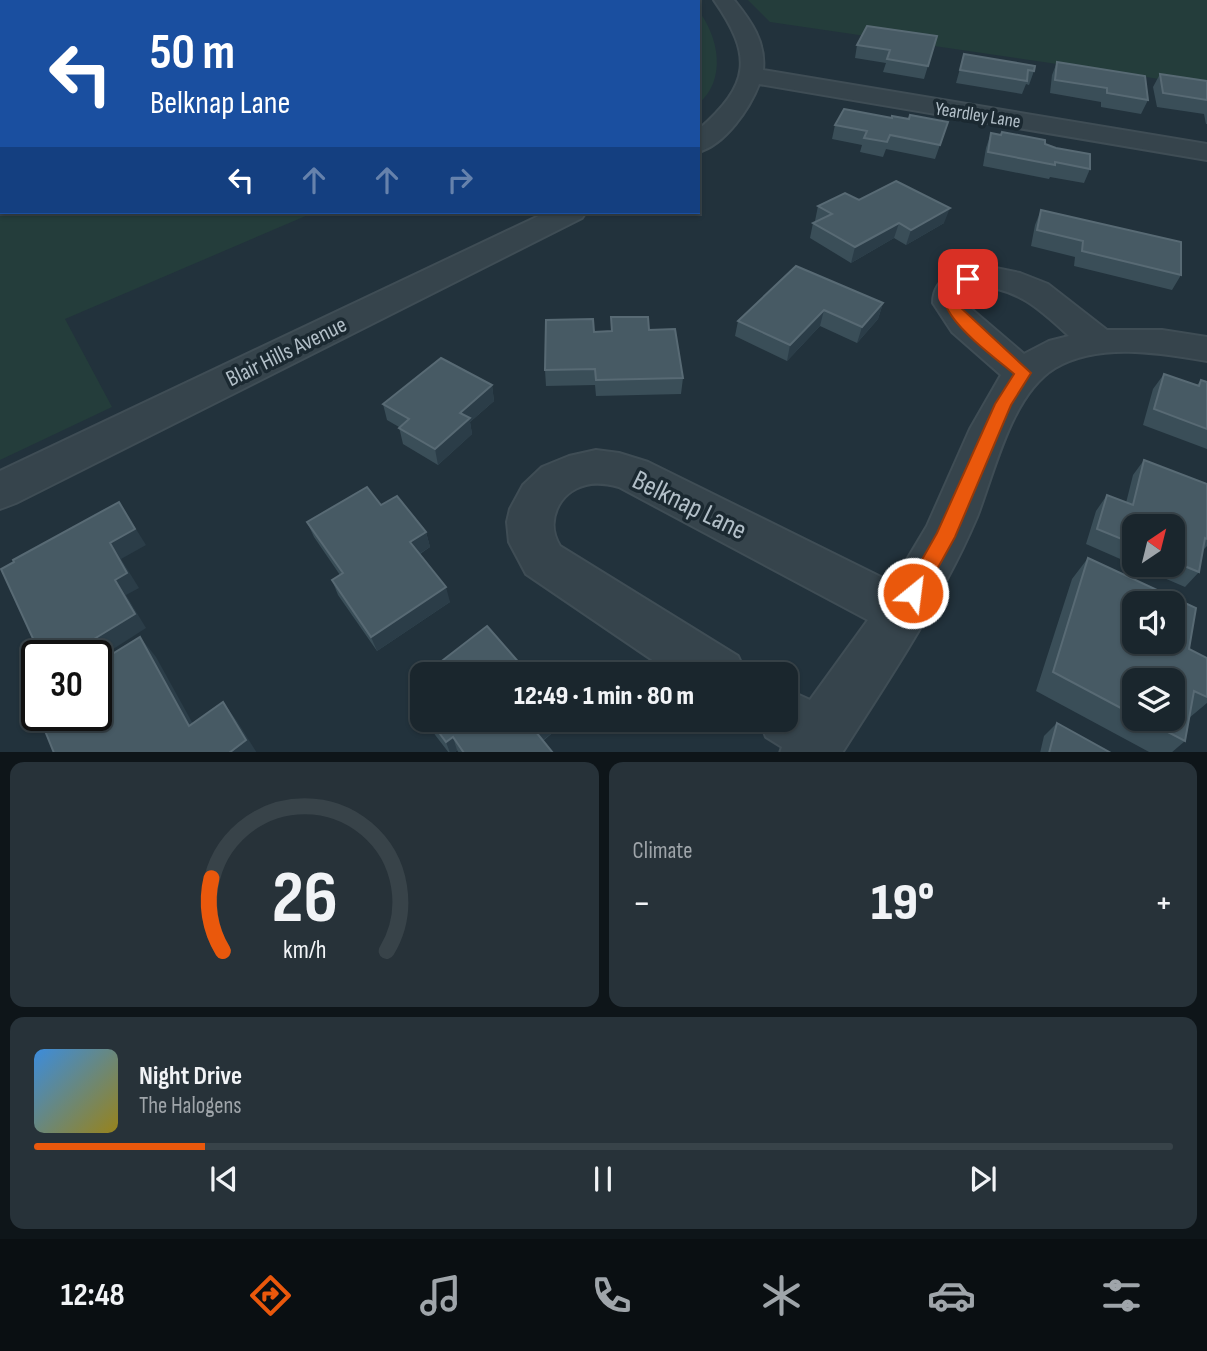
<!DOCTYPE html>
<meta charset="utf-8">
<style>
:root{--surface:#1a262d;--page:#273239;--text:#f1f3f6;--muted:#9fa5aa;--line:#384349;--accent:#ea580c}
body{margin:0;font-family:"Sofia Sans Condensed",sans-serif;background:var(--page);color:var(--text);height:100vh;display:flex;flex-direction:column;font-size:26px;white-space:nowrap}
*{box-sizing:border-box;margin:0}
p{font-size:23px;color:var(--muted)}
.icon{flex:none;width:38px;height:38px;fill:none;stroke:currentColor;stroke-width:2;stroke-linecap:round;stroke-linejoin:round}
.map{position:relative;height:752px;overflow:hidden}
.sheet{display:flex;flex-direction:column;gap:10px;padding:10px;background:#0e1519;flex:1}
.sheet>*{flex:none}
.guide{position:absolute;left:0px;top:0px;width:700px;height:214px;box-shadow:0 2px 5px #0004,0 0 0 2px var(--line);background:#1a4fa0;color:#fff;overflow:hidden}
.needle{width:46px;rotate:35deg}
.buttons{position:absolute;left:1122px;top:514px;display:grid;gap:14px}
.buttons a{display:grid;place-items:center;width:63px;height:63px;border-radius:14px;background:var(--surface);box-shadow:0 2px 5px #0004,0 0 0 2px var(--line);font-size:35px}
.speed{position:absolute;left:21px;top:640px;display:flex;gap:14px;font-size:35px;font-weight:700;text-align:center}
.speed>*{display:grid;place-content:center;width:91px;height:91px;border-radius:50%;background:var(--surface);box-shadow:0 2px 5px #0004,0 0 0 2px var(--line);line-height:1}
.speed .limit{border:4px solid #111;border-radius:10px;background:#fff;color:#111}
.pin{position:absolute;display:grid;place-items:center;width:60px;height:60px;color:#fff;margin:-30px;border-radius:14px;box-shadow:0 4px 10px #0006}
.me{position:absolute;width:77px;margin:-38px;rotate:29deg;stroke-linejoin:round;filter:drop-shadow(0 0 5px #0008)}
.turn{display:flex;align-items:center;gap:24px;height:147px;padding:0 35px;font-size:32px}
.turn .icon{width:91px;height:91px;stroke-width:2.5}
.turn b{display:block;font-size:49px;line-height:60px}
.lanes{display:flex;align-items:center;height:66px;padding:0 35px;background:#0003;justify-content:center;gap:35px;direction:ltr}
.lanes .off{opacity:.35}
.big{font-size:52px;font-weight:800;line-height:1.1}
.sheet .tile{flex:1;display:flex;flex-direction:column;justify-content:center;gap:10px;min-width:0;padding:0 24px;border-radius:14px;background:var(--page)}
.sheet .dial{align-items:center;gap:0}
.dial svg{height:182px;overflow:visible;fill:none;stroke:var(--line);stroke-width:7;stroke-linecap:round;text-anchor:middle}
.dial text{fill:var(--text);stroke:none}
.song{display:flex;align-items:center;gap:21px}
.cover{width:84px;height:84px;border-radius:10px;background:linear-gradient(135deg,hsl(210 70% 55%),hsl(50 70% 35%))}
.played{height:7px;border-radius:4px;background:linear-gradient(90deg,var(--accent) 15%,var(--line) 15%)}
.keys{display:flex;justify-content:space-around;direction:ltr}
.heat{display:flex;justify-content:space-between;align-items:center;font-size:38px;direction:ltr}
.sheet .tiles{flex:1;display:grid;gap:10px;grid-template-columns:1fr 1fr}
.tile:last-child{grid-column:span 2}
.trip{position:absolute;left:410px;top:662px;width:388px;height:70px;border-radius:14px;background:var(--surface);box-shadow:0 2px 5px #0004,0 0 0 2px var(--line);font-weight:800;line-height:70px;text-align:center}
.tab-bar{display:flex;height:112px;justify-content:space-around;align-items:center;background:#0a0f12;color:var(--muted)}
.tab-bar .icon{width:49px;height:49px}
.tab-bar .active{color:var(--accent)}
.tab-bar b{font-size:32px;color:var(--text)}
.map>svg:first-child{display:block}
.green{fill:#243d3b}
.lines{fill:none;stroke-linecap:round;stroke-linejoin:round}
.minor-casing{stroke:#3f4d55;stroke-width:4}
.minor{fill:#36444c;fill-rule:evenodd}
.wall{fill:#3a4e58;fill-rule:evenodd}
.shaded-wall{fill:#2b3d48}
.building{fill:#475a64;stroke:#586a74;stroke-width:2;fill-rule:evenodd}
.route{fill:#ea580c;stroke:#983908;stroke-width:2}
.labels{text-anchor:middle;stroke-width:7;stroke-linejoin:round;paint-order:stroke}
.far-street-label{font-size:19px;fill:#b2bfc8;stroke:#1b2931}
.street-label{font-size:23px;fill:#b2bfc8;stroke:#1b2931}
.near-street-label{font-size:28px;fill:#b2bfc8;stroke:#1b2931}
</style>
<div class="map">
<svg width="1207" height="753" viewBox="0 0 1207 753">
<rect width="100%" height="100%" fill="#22323c"/>
<g class="green">
<polygon points="122,0 691,0 692,2 116,2"/>
<polygon points="748,0 1207,0 1207,86 770,22"/>
<path d="M 698,10 C 719,37 727,80 698,104 Z"/>
<polygon points="0,38 2,212 315,212 65,319 112,407 0,460"/>
</g>
<g class="lines">
<defs>
<g id="minor">
<path d="M 714,0 L 734,0 C 751,21 766,42 763,70 L 1207,144 L 1207,160 L 759,84 C 750,108 725,145 698,152 L 698,130 C 751,84 753,56 714,0 Z"/>
<polygon points="547,212 586,212 582,218 16,503 0,509 0,471"/>
<path d="M 986,266 L 1020,273 L 1048,284 L 1107,330 L 1162,330 L 1207,337 L 1207,361 C 1160,353 1099,342 1055,368 C 1011,395 995,471 977,517 C 968,538 958,559 947,579 C 916,640 878,696 842,753 L 780,753 L 782,747 L 766,737 L 759,719 L 786,719 L 786,689 L 810,700 L 868,620 L 619,487 C 608,484 597,482 586,485 C 558,492 545,522 560,546 L 738,656 L 746,674 L 673,674 L 526,574 L 509,542 L 507,522 L 510,509 L 523,485 L 542,467 L 569,456 L 596,450 L 619,453 L 648,462 L 893,583 L 927,526 L 970,429 L 1001,375 L 952,332 L 933,303 C 933,275 963,267 986,266 ZM 977,287 C 1016,286 1042,311 1069,336 L 1049,341 L 1024,354 L 969,307 L 969,292 Z"/>
</g>
</defs>
<use href="#minor" class="minor-casing"/>
<use href="#minor" class="minor"/>
</g>
<g class="wall">
<polygon points="937,36 924,79 883,72 886,63 855,58 857,45"/>
<polygon points="964,54 1034,71 1029,85 1026,84 1022,94 956,83"/>
<polygon points="1057,62 1148,100 1141,114 1101,107 1101,102 1050,93 1052,75"/>
<polygon points="1160,74 1207,81 1207,124 1206,124 1204,114 1157,107 1153,87"/>
<polygon points="909,119 948,122 935,159 886,149 883,157 860,152 862,145 832,139 835,125"/>
<polygon points="991,133 1045,144 1090,169 1084,183 1050,177 1049,179 983,166 986,148"/>
<polygon points="859,200 944,223 906,245 894,238 851,263 810,238 813,223 816,222 815,221 818,206"/>
<polygon points="1041,210 1181,275 1172,290 1074,266 1075,257 1031,246 1035,225"/>
<polygon points="883,303 878,319 857,343 820,326 787,361 735,336 738,321"/>
<polygon points="611,317 649,330 683,378 681,394 596,396 595,385 546,386 545,370 594,332 611,331"/>
<polygon points="1164,374 1197,385 1201,380 1207,382 1207,449 1143,425 1153,389"/>
<polygon points="492,385 494,401 470,422 472,434 438,465 403,444 399,427 387,420 383,404"/>
<polygon points="1144,460 1207,484 1207,546 1203,550 1199,572 1185,587 1134,565 1172,565 1172,527 1134,527 1134,565 1086,544 1096,511 1107,495 1126,503 1133,475"/>
<polygon points="381,505 426,532 430,547 420,554 450,602 377,651 338,595 332,580 340,575 314,537 307,522"/>
<path d="M 1088,558 L 1189,649 L 1207,658 L 1207,703 L 1189,718 L 1185,741 L 1171,753 L 1151,753 L 1036,691 L 1072,579 ZM 1134,681 L 1172,719 L 1134,719 Z"/>
<polygon points="422,676 422,703 418,697 412,683"/>
<polygon points="426,719 562,719 563,724 543,741 553,753 459,753 457,750 454,753 449,753 429,727"/>
<polygon points="1057,723 1111,753 1040,753 1044,736"/>
</g>
<g class="shaded-wall">
<polygon points="950,208 944,223 906,245 911,230"/>
<polygon points="899,223 894,238 851,263 855,247"/>
<polygon points="883,303 878,319 857,343 862,327"/>
<polygon points="824,310 820,326 787,361 790,345"/>
<polygon points="492,385 494,401 470,422 472,434 438,465 435,449 460,413"/>
<polygon points="119,502 146,545 121,559 139,588 126,595 146,628 96,660 96,656 66,656 110,543"/>
<polygon points="426,532 430,547 414,557 410,542"/>
<polygon points="446,587 450,602 377,651 371,637"/>
<polygon points="140,637 156,657 204,744 189,726"/>
<polygon points="223,702 237,721 257,753 229,753"/>
<polygon points="551,719 562,719 563,724 537,745 536,732"/>
<polygon points="453,737 457,750 454,753 450,753 446,742"/>
</g>
<g class="building">
<polygon points="867,26 937,36 928,66 887,59 890,50 857,45"/>
<polygon points="964,54 1035,66 1034,71 1028,70 1027,81 960,70"/>
<polygon points="1057,62 1145,76 1148,100 1107,93 1107,88 1055,80"/>
<polygon points="1160,74 1207,81 1207,100 1163,93"/>
<polygon points="844,109 892,118 892,116 909,119 910,115 948,122 940,145 890,135 887,142 864,138 867,131 835,125"/>
<polygon points="1002,132 1045,140 1045,144 1056,148 1090,154 1090,169 1055,162 1055,165 988,152 991,133 1001,135"/>
<polygon points="896,181 950,208 911,230 899,223 855,247 813,223 832,214 818,206 845,193 859,200"/>
<polygon points="1041,210 1181,242 1181,275 1082,251 1083,241 1037,230"/>
<polygon points="796,266 883,303 862,327 824,310 790,345 738,321"/>
<polygon points="611,317 648,317 649,330 675,329 683,378 596,380 595,369 545,370 546,320 593,319 594,332 612,331"/>
<polygon points="441,358 492,385 460,413 470,418 435,449 399,428 409,419 383,404"/>
<polygon points="1164,374 1199,386 1201,380 1207,382 1207,429 1154,409"/>
<polygon points="1144,460 1207,484 1207,539 1205,538 1199,572 1172,561 1172,527 1134,527 1134,544 1097,529 1107,495 1133,505"/>
<polygon points="367,487 381,505 397,496 426,532 410,542 446,587 371,637 332,580 343,573 307,522"/>
<polygon points="119,502 135,529 110,543 127,573 115,580 135,614 66,656 41,656 1,569 14,562 13,560"/>
<path d="M 1088,558 L 1196,608 L 1189,649 L 1207,658 L 1207,697 L 1194,691 L 1185,741 L 1143,719 L 1172,719 L 1172,681 L 1134,681 L 1134,715 L 1053,672 ZM 1134,604 L 1172,604 L 1172,642 L 1134,642 Z"/>
<polygon points="487,626 529,674 425,674"/>
<polygon points="140,637 189,726 223,702 246,740 229,753 54,753 39,716 96,716 96,664"/>
<polygon points="422,676 422,695 412,683"/>
<polygon points="37,701 37,711 33,703"/>
<polygon points="429,719 551,719 536,732 553,753 464,753 453,737 446,742"/>
<polygon points="1057,723 1111,753 1049,753"/>
</g>
<path class="route" d="M 968,275 L 975,279 C 964,291 955,286 959,306 L 1031,373 L 1011,405 L 955,537 L 920,600 L 913,603 L 906,600 L 903,593 L 937,533 L 995,404 L 1014,374 C 993,355 901,293 968,275 Z"/>
<g class="labels">
<g class="far-street-label">
<text transform="translate(978 114) rotate(9)" y="7">Yeardley Lane</text>
</g>
<g class="street-label">
<text transform="translate(286 351) rotate(-26)" y="8">Blair Hills Avenue</text>
</g>
<g class="near-street-label">
<text transform="translate(690 504) rotate(26)" y="10">Belknap Lane</text>
</g>
</g>
</svg>
<div class="buttons">
<a><svg class="needle" viewBox="-14 -14 28 28"><path d="M0-13l5 13h-10z" fill="#e53935"/><path d="M0 13l5-13h-10z" fill="#9fa5aa"/></svg></a>
<a><svg class="icon" aria-label="sound" viewBox="0 0 24 24"><path d="M4 9h4l5-4v14l-5-4H4zM17 9q2 3 0 6"/></svg></a>
<a><svg class="icon" aria-label="layers" viewBox="0 0 24 24"><path d="M12 4l9 5-9 5-9-5zM3 14l9 5 9-5"/></svg></a>
</div>
<div class="speed"><div class="limit">30</div></div>
<div class="pin" style="left:968px;top:279px;background:#d93025"><svg class="icon" aria-label="arrive" viewBox="0 0 24 24"><path d="M6 21V4h12l-3 4 3 4H6"/></svg></div>
<svg class="me" style="left:913px;top:593px" viewBox="-20 -20 40 40"><circle r="17" fill="#ea580c" stroke="#fff" stroke-width="3"/><path d="M0-11L8 9 0 5-8 9z" fill="#fff"/></svg>
<div class="trip">12:49 · 1 min · 80 m</div>
<div class="guide">
<div class="turn"><svg class="icon" aria-label="left" viewBox="0 0 24 24"><path d="M17 20v-9H6M10 6l-5 5 5 5"/></svg><div><b>50 m</b>Belknap Lane</div></div>
<div class="lanes"><svg class="icon" aria-label="left" viewBox="0 0 24 24"><path d="M17 20v-9H6M10 6l-5 5 5 5"/></svg><svg class="icon off" aria-label="ahead" viewBox="0 0 24 24"><path d="M12 20V5M6 11l6-6 6 6"/></svg><svg class="icon off" aria-label="ahead" viewBox="0 0 24 24"><path d="M12 20V5M6 11l6-6 6 6"/></svg><svg class="icon off" aria-label="right" viewBox="0 0 24 24"><path d="M7 20v-9h11M14 6l5 5-5 5"/></svg></div>
</div>
</div>
<section class="sheet">
<div class="tiles">
<div class="tile dial"><svg viewBox="0 0 100 80">
<path d="M14 69A42 42 0 1 1 86 69"/>
<path d="M14 69A42 42 0 0 1 9 37" stroke="#ea580c"/>
<text x="50" y="56" font-size="32" font-weight="700">26</text>
<text x="50" y="72" font-size="11">km/h</text>
</svg></div>
<div class="tile"><p>Climate</p>
<div class="heat"><a>−</a><b class="big">19°</b><a>+</a></div>
</div>
<div class="tile">
<div class="song"><i class="cover"></i><div><b>Night Drive</b><p>The Halogens</p></div></div>
<div class="played"></div>
<div class="keys"><svg class="icon" aria-label="previous" viewBox="0 0 24 24"><path d="M18 5L8 12l10 7zM5 5v14"/></svg><svg class="icon" aria-label="pause" viewBox="0 0 24 24"><path d="M8 5v14M16 5v14"/></svg><svg class="icon" aria-label="next" viewBox="0 0 24 24"><path d="M6 5l10 7-10 7zM19 5v14"/></svg></div>
</div>
</div>
</section>
<nav class="tab-bar">
<b>12:48</b>
<svg class="icon active" aria-label="directions" viewBox="0 0 24 24"><path d="M12 3l9 9-9 9-9-9zM9 14v-3h6M13 9l2 2-2 2"/></svg>
<svg class="icon" aria-label="music" viewBox="0 0 24 24"><path d="M9 18V5l10-2v13"/><circle cx="6" cy="18" r="3"/><circle cx="16" cy="16" r="3"/></svg>
<svg class="icon" aria-label="phone" viewBox="0 0 24 24"><path d="M5 4h4l2 5-3 2q2 4 5 5l2-3 5 2v4C11 20 4 13 5 4z"/></svg>
<svg class="icon" aria-label="climate" viewBox="0 0 24 24"><path d="M12 3v18M4 7l16 10M4 17L20 7"/></svg>
<svg class="icon" aria-label="car" viewBox="0 0 24 24"><path d="M5 17H2v-5l4-1 3-4h7l3 4 3 1v5h-3M9 17h6M6 11h13"/><circle cx="7" cy="17" r="2"/><circle cx="17" cy="17" r="2"/></svg>
<svg class="icon" aria-label="filters" viewBox="0 0 24 24"><path d="M4 7h16M4 17h16"/><circle cx="9" cy="7" r="2"/><circle cx="15" cy="17" r="2"/></svg>
</nav>
